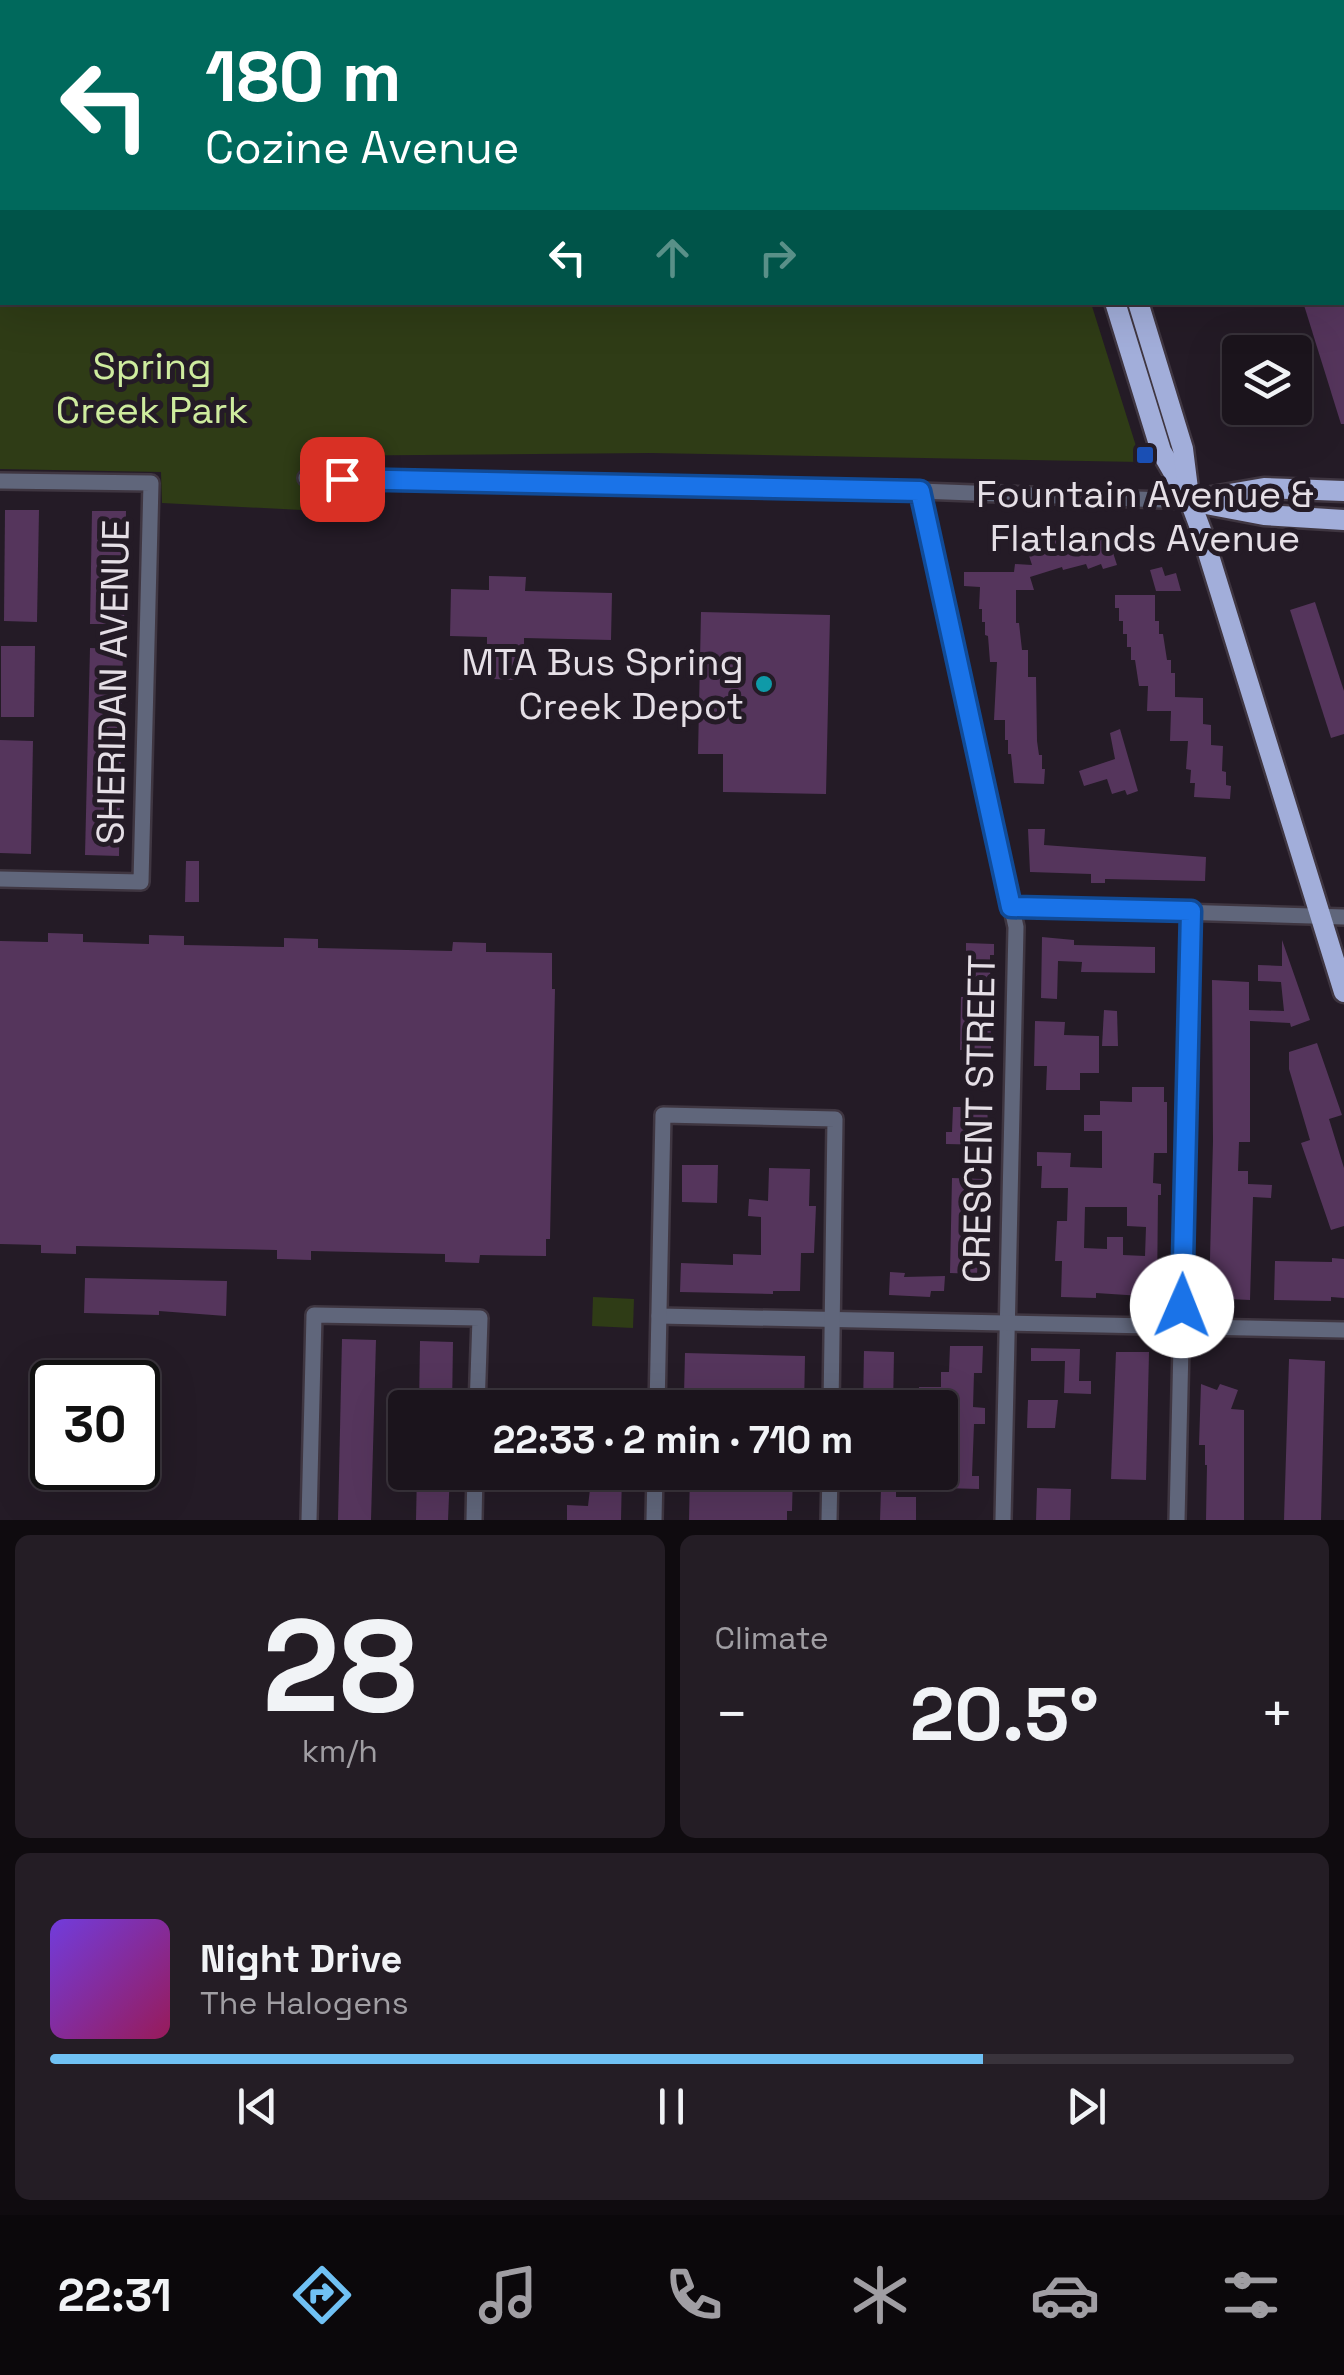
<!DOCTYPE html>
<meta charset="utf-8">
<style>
:root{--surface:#1b141c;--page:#241d25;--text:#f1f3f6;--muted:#a09ea3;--line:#39333b;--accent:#70c1f4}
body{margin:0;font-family:"Space Grotesk",sans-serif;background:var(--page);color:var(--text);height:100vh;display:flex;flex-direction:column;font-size:38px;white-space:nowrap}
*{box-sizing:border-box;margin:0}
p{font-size:32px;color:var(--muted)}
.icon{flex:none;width:55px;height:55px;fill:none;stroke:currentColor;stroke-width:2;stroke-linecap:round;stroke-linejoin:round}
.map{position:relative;height:1520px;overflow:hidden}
.details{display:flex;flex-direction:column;gap:15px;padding:15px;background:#0f0b0f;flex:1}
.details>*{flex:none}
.top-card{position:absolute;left:0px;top:0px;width:1345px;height:305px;box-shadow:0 10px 40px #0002,0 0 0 2px var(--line);background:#00695c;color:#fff;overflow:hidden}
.tools{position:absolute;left:1222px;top:335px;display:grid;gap:20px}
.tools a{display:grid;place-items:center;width:90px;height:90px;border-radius:10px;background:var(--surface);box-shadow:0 10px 40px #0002,0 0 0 2px var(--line);font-size:50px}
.speed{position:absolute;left:30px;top:1360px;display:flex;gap:20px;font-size:50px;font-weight:700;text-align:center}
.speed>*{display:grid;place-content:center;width:130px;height:130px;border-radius:50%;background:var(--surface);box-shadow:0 10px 40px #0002,0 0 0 2px var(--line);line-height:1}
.speed .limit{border:5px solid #111;border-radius:15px;background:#fff;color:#111}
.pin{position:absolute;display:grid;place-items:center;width:85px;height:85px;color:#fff;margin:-42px;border-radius:20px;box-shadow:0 5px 15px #0006}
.me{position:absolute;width:110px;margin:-55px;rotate:1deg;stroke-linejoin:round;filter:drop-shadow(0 0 8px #0008)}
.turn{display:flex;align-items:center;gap:35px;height:210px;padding:0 40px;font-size:45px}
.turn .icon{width:130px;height:130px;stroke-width:2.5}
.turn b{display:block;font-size:70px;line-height:85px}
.lanes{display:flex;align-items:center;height:95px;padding:0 40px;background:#0003;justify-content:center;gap:50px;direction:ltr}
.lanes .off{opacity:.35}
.big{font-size:75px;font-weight:700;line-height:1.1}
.details .widget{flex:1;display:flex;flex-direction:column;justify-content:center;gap:15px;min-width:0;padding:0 35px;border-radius:15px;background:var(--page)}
.details .dial{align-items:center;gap:0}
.dial b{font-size:130px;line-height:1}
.song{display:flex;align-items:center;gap:30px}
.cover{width:120px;height:120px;border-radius:15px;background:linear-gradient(135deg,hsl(260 70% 55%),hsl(330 70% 35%))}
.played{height:10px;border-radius:5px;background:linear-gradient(90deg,var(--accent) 75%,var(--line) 75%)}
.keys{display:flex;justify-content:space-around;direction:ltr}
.heat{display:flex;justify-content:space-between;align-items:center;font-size:55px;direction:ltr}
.details .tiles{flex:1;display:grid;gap:15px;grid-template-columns:1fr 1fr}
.widget:last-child{grid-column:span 2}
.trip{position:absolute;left:388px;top:1390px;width:570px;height:100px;border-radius:10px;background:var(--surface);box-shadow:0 10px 40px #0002,0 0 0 2px var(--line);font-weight:700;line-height:100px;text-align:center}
.menu{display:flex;height:160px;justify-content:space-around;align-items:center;background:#0b080b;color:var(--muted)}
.menu .icon{width:70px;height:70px}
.menu .active{color:var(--accent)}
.menu b{font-size:45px;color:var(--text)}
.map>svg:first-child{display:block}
.green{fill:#2f3c16}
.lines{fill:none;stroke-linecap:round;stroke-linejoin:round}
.stream{stroke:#7492ae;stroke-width:5}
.building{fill:#55355c;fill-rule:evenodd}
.minor-casing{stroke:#3f3641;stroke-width:20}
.major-casing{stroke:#3f3641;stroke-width:25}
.minor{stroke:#60667b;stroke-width:15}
.major{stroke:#a2aeda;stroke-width:20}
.route-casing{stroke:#114b97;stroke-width:25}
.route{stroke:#1a73e8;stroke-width:18}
.transit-dot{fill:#1a4fb4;stroke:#241b26;stroke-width:4}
.culture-dot{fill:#0f9aa8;stroke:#241b26;stroke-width:4}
.labels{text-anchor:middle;stroke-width:10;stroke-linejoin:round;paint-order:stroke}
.park-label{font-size:38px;fill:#ceec9e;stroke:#241b26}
.poi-label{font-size:38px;fill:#e5dfe6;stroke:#241b26}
.street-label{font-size:38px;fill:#e5dfe6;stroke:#241b26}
</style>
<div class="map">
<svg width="1344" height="1520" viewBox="0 0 1344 1520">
<rect width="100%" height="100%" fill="#241b26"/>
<g class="green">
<polygon points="0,0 996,0 997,2 2,2 2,302 1091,303 1141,462 650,453 301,456 302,510 162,503 161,472 0,469"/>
<polygon points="593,1297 634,1299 633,1328 592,1326"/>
</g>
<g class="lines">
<polyline class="stream" points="75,0 76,2"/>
</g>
<g class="building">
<polygon points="1303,302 1344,302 1344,424 1341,424"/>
<polygon points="5,510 39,510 37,622 4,621"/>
<polygon points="92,511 126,511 124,624 90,624"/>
<polygon points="1090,530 1092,535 1106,531 1117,565 1103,569 1101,564 1088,569 1086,564 1063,570 1062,567 1030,577 1034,590 1016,590 1016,623 1019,623 1022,650 1028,650 1028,677 1036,677 1037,741 1039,755 1042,755 1042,769 1045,769 1044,784 1014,783 1011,754 1008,754 1008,740 1005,740 1005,720 994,720 997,662 990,662 988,636 985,635 985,622 982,622 982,609 979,609 980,587 964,586 964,572 1014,572 1015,564 1032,565 1021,531 1066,532 1067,538"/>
<polygon points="1162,567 1165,576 1176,573 1181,591 1156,591 1150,570"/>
<polygon points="489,576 526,577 525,591 612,593 611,640 524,638 524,652 517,652 516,680 494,679 495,651 487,651 487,637 450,636 451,589 489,590"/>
<polygon points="1115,595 1155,595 1155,621 1159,621 1159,634 1163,634 1167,660 1171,660 1171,673 1175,673 1175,697 1203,698 1203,724 1211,725 1211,745 1223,746 1222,771 1226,772 1226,785 1231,786 1230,799 1194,797 1195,783 1190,783 1191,770 1186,769 1188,741 1170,741 1171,711 1147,711 1148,686 1139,686 1135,660 1131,660 1131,647 1127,647 1127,634 1123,634 1123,621 1119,621 1119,608 1115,608"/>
<polygon points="1315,602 1344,691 1344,734 1331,738 1290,610"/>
<polygon points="701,612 830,615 826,794 723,792 723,754 698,754"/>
<polygon points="1,646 35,646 34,717 1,717"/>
<polygon points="90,648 123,649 119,856 85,855"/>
<polygon points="1120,729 1138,791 1127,795 1125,790 1112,794 1107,779 1084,786 1079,771 1115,759 1110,733"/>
<polygon points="0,740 33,741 31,854 0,853"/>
<polygon points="1028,829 1045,829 1044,845 1206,857 1205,881 1105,879 1105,883 1091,883 1091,874 1030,872"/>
<polygon points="186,861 199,861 199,902 185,902"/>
<polygon points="48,933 83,934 83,942 149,944 149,935 184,936 184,945 284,947 284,938 318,939 318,948 452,951 453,942 486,943 486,952 552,953 552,989 555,989 550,1239 546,1239 546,1256 480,1255 479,1263 445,1262 445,1254 311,1251 311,1260 277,1259 277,1250 76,1246 76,1254 41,1253 41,1245 0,1244 0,941 48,942"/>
<polygon points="1042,937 1074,940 1074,945 1155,947 1155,973 1081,972 1082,962 1058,961 1057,999 1041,998"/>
<polygon points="1282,940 1310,1020 1291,1027 1290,1023 1250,1021 1250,1142 1239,1142 1238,1171 1248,1171 1248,1184 1272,1185 1271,1198 1253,1197 1250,1300 1209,1298 1213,1141 1212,980 1249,982 1249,1010 1284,1011 1281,982 1258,981 1258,965 1282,966"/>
<polygon points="966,943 994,944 994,955 990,955 991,1050 960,1050 961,997 972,997 973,955 966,955"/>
<polygon points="1104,1010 1117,1011 1118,1046 1102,1046"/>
<polygon points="1035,1021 1065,1022 1064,1035 1099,1036 1099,1073 1080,1073 1080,1090 1046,1090 1047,1066 1034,1066"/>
<polygon points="1317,1043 1342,1115 1329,1119 1344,1168 1344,1226 1331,1230 1301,1143 1310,1140 1289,1069 1289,1052"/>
<path d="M 1132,1087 L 1164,1087 L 1164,1102 L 1167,1102 L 1167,1153 L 1154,1153 L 1153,1183 L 1161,1184 L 1161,1195 L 1158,1195 L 1157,1297 L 1096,1293 L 1096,1298 L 1061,1297 L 1062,1261 L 1055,1261 L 1057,1221 L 1067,1221 L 1068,1188 L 1041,1188 L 1042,1166 L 1037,1166 L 1037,1152 L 1071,1153 L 1070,1167 L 1102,1168 L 1102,1131 L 1084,1131 L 1084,1115 L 1100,1115 L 1100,1101 L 1132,1102 ZM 1085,1207 L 1127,1207 L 1127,1226 L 1146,1227 L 1145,1256 L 1123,1255 L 1123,1237 L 1107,1237 L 1107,1249 L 1084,1248 Z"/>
<polygon points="973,1104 987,1105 989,1145 946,1144 946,1132 952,1132 953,1107 973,1107"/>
<polygon points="682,1165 718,1165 717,1203 682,1202"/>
<polygon points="769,1168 810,1169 809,1206 816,1206 814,1253 801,1253 800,1291 773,1291 773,1294 680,1292 681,1263 733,1265 733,1254 761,1255 761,1217 748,1216 749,1199 768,1201"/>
<polygon points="952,1178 984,1179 983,1258 978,1258 977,1274 950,1273"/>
<polygon points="1332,1258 1344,1259 1344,1298 1331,1297 1331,1301 1274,1300 1275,1261 1332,1262"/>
<polygon points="890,1272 905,1273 904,1277 945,1276 944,1291 931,1291 930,1297 889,1295"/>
<polygon points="85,1278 227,1281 226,1316 159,1311 159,1315 84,1313"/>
<polygon points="342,1339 376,1340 371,1520 338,1520"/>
<polygon points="420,1341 453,1342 452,1408 419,1408"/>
<polygon points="950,1346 983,1346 982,1373 974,1373 973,1407 985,1408 985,1424 974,1424 972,1476 979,1476 979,1489 943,1488 940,1433 943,1408 919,1408 919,1387 941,1387 941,1372 949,1372"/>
<polygon points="1031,1348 1080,1349 1079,1381 1091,1381 1091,1394 1064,1393 1065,1361 1031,1361"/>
<polygon points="864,1351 894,1352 893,1408 863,1408"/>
<polygon points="1116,1352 1149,1352 1146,1480 1111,1479"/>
<polygon points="685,1353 805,1356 804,1408 692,1408 692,1394 684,1394"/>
<polygon points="1289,1359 1325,1361 1321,1520 1284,1520"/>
<polygon points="1201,1384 1217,1390 1220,1384 1238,1390 1231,1409 1244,1410 1244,1520 1206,1520 1207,1465 1205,1465 1205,1445 1199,1445"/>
<polygon points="1028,1400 1058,1400 1055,1428 1027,1428"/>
<polygon points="417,1472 450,1472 448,1520 416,1520"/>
<polygon points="592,1472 622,1472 621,1520 567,1520 567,1505 588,1506"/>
<polygon points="690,1472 793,1472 792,1511 787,1511 787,1520 689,1520"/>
<polygon points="860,1472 896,1472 896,1497 916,1497 916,1520 880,1520 881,1489 860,1489"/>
<polygon points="1037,1488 1071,1489 1070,1520 1036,1520"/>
</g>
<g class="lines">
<defs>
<g id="minor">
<polyline points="1237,2 1245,0"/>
<polyline points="1314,2 1322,0"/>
<polyline points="1342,168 1344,167"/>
<polyline points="306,478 920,491 1190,501"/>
<polyline points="0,481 151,483 141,882 0,879"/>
<polyline points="920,491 1016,927 1003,1520"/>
<polyline points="1011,907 1344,917"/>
<polyline points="659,1316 1344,1330"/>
<polyline points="657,1408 663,1115 835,1119 831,1408"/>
<polyline points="309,1520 314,1315 480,1318 477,1408"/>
<polyline points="474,1520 475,1472"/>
<polyline points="654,1520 655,1472"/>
<polyline points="829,1520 830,1472"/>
<polyline points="1177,1520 1191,911"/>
</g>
<g id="major">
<polyline points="1022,0 1023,2"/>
<polyline points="1043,0 1044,2"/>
<polyline points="1115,302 1161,451 1190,501 1202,533 1344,992"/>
<polyline points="1138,302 1183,449 1188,489"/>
<polyline points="1206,498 1264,488 1344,491"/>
<polyline points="1190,501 1264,515 1344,520"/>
</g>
</defs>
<use href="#minor" class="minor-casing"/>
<use href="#major" class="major-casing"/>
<use href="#minor" class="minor"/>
<use href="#major" class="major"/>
</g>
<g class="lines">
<defs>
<polyline id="route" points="342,479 920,491 1011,907 1191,911 1182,1306"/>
</defs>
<use href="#route" class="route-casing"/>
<use href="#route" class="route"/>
</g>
<rect class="transit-dot" x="1135" y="445" width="20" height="20" rx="5"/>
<circle class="culture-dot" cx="764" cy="684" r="10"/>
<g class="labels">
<g class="park-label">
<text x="152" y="379">Spring<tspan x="152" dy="44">Creek Park</tspan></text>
</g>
<g class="poi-label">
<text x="1145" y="507">Fountain Avenue &amp;<tspan x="1145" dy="44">Flatlands Avenue</tspan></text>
<text x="744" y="675" text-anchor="end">MTA Bus Spring<tspan x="744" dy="44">Creek Depot</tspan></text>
</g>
<g class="street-label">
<text transform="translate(113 682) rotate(-89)" y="13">SHERIDAN AVENUE</text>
<text transform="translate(979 1119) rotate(-89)" y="13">CRESCENT STREET</text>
</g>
</g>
</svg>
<div class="tools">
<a><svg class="icon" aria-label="layers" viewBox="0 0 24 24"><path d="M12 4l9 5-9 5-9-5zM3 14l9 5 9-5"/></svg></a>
</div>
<div class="speed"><div class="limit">30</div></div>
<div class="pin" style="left:342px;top:479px;background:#d93025"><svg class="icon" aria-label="arrive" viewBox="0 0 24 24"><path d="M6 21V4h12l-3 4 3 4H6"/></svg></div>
<svg class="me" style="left:1182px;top:1306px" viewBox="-20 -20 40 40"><circle r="19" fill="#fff"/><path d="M0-13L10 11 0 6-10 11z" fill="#1a73e8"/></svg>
<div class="trip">22:33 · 2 min · 710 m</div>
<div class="top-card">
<div class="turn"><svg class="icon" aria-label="left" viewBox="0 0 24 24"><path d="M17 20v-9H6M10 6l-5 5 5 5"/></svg><div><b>180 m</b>Cozine Avenue</div></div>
<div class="lanes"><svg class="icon" aria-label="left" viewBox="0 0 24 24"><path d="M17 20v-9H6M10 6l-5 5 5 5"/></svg><svg class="icon off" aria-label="ahead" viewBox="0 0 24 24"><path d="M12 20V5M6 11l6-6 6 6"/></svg><svg class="icon off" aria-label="right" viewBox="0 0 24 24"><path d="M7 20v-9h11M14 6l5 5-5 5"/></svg></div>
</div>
</div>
<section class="details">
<div class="tiles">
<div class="widget dial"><b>28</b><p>km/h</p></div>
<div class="widget"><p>Climate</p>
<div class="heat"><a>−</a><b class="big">20.5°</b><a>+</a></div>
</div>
<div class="widget">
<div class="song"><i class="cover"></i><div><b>Night Drive</b><p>The Halogens</p></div></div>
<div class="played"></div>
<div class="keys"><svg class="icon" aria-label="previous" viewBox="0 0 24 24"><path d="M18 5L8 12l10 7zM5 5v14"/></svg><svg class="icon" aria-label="pause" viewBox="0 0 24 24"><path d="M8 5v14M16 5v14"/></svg><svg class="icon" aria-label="next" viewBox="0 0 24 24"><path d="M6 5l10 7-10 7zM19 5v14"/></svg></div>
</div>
</div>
</section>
<nav class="menu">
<b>22:31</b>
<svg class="icon active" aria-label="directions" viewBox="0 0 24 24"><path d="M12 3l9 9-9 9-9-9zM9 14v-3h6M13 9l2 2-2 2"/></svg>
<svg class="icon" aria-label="music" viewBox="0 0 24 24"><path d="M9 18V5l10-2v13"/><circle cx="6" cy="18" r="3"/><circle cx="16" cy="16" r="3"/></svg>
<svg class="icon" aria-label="phone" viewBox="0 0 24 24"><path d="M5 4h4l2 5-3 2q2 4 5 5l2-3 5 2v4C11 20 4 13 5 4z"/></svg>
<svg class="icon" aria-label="climate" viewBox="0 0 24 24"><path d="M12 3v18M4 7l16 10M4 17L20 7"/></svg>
<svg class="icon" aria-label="car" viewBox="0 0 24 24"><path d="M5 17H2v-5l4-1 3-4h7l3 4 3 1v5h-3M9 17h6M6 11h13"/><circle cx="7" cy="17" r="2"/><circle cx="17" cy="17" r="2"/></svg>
<svg class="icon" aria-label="filters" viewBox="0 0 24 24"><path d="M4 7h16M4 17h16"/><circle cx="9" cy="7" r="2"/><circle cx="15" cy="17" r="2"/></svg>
</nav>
